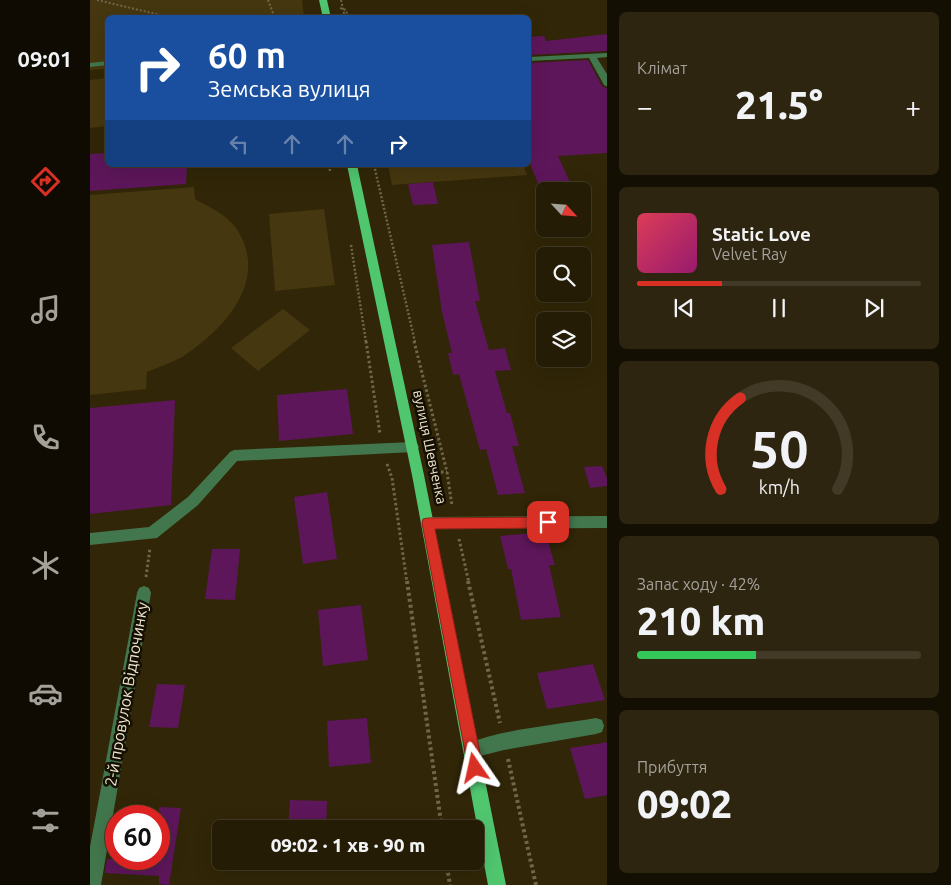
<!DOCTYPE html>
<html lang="uk">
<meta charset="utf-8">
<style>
:root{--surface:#251c05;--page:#2d250f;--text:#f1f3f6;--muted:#a3a19a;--line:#423a27;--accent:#d93025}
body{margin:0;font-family:Ubuntu,sans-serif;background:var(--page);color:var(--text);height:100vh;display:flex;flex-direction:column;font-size:19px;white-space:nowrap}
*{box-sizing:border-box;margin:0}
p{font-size:16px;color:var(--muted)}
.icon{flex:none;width:28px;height:28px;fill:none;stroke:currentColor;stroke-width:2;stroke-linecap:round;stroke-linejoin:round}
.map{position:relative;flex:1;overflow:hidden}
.side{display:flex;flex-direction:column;gap:12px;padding:12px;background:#140f03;width:344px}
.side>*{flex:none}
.banner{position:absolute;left:15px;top:15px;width:426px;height:152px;border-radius:8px;box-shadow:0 5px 20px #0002,0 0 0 1px var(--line);background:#1a4fa0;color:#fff;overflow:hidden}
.needle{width:32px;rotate:116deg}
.buttons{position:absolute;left:446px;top:182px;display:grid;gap:10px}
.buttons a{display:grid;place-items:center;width:55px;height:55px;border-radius:8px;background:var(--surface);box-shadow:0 5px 20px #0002,0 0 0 1px var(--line);font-size:25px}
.speed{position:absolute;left:15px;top:805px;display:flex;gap:10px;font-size:25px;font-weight:700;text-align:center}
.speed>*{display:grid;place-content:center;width:65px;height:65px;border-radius:50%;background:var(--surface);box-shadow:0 5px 20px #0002,0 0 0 1px var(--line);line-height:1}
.speed .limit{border:8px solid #d22;background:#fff;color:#111}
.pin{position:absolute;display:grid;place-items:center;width:42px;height:42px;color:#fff;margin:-21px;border-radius:10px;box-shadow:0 2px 8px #0006}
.me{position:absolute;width:55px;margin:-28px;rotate:349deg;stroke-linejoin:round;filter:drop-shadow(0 0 4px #0008)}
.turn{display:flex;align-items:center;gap:18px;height:105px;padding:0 20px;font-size:22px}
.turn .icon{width:65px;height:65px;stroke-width:2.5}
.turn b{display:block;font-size:35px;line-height:42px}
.lanes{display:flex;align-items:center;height:48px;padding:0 20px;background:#0003;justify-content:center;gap:25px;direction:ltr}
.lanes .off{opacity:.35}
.big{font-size:38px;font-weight:800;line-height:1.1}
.side .widget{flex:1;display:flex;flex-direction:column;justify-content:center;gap:8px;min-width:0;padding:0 18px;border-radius:8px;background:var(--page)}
.side .dial{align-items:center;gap:0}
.dial svg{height:130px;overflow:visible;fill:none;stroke:var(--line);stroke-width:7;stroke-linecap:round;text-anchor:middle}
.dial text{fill:var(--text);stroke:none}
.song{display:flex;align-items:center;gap:15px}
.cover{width:60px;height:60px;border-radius:8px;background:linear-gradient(135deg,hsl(350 70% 55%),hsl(320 70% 35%))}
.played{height:5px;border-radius:2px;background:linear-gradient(90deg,var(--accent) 30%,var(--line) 30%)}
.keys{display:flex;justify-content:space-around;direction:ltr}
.heat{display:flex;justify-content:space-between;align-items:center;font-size:28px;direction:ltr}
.charge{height:8px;border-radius:4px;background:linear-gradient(90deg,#34c759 42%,var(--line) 0)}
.trip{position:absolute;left:122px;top:820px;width:272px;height:50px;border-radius:8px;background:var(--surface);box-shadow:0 5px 20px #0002,0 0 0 1px var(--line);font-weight:800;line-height:50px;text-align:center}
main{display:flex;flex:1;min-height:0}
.tab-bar{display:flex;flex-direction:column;width:90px;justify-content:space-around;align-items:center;background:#0f0b02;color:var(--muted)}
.tab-bar .icon{width:35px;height:35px}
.tab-bar .on{color:var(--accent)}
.tab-bar b{font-size:22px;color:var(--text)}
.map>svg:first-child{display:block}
.green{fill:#45370f}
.building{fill:#5d165a}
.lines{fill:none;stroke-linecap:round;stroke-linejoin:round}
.path-far3{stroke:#70664a;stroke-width:2;stroke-dasharray:2 2;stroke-linecap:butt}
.path-far2{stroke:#70664a;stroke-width:2.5;stroke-dasharray:2 2;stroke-linecap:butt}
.path-far1{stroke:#70664a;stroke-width:3;stroke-dasharray:2.5 2.5;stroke-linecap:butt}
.path{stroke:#70664a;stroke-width:4;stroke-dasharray:3 3;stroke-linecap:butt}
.lane{fill:#42774d;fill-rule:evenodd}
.street{fill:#42774d;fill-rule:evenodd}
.primary{fill:#50c66f;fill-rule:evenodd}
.route{fill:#d93025;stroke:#8d1f18}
.labels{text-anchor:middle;stroke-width:5;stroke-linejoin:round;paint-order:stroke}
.street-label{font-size:14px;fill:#efe6d0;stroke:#150f02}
.near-street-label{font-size:16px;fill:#efe6d0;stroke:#150f02}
</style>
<main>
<nav class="tab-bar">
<b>09:01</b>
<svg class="icon on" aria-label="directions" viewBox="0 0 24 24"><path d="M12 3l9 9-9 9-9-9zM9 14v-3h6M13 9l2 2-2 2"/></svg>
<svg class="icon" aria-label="music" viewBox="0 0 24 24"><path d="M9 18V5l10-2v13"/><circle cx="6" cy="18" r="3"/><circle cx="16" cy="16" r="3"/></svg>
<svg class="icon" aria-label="phone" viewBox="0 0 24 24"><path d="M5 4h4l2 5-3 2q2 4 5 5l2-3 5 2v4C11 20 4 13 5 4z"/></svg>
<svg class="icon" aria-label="climate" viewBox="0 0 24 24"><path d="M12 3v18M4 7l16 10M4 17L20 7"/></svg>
<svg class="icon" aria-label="car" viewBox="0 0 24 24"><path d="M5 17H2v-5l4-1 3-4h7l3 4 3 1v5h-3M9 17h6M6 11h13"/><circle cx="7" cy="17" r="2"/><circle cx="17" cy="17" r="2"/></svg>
<svg class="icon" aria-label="filters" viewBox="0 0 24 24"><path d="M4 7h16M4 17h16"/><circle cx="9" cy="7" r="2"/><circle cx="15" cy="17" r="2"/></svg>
</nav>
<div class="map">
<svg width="518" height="885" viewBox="0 0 518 885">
<rect width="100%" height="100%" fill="#312607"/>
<g class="green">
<polygon points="0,0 212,0 214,17 18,18 17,69 0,70"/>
<polygon points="17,78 17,126 0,128 0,80"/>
<polygon points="298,165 433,165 437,175 302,185"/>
<path d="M 104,187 L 105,199 C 119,207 136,214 146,228 C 181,280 134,330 92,357 C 81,363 68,367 57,372 L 56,389 L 0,395 L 0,195 Z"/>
<polygon points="234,209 245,285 185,291 179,214"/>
<polygon points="193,309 220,330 168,371 141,348"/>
</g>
<g class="building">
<polygon points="518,34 518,51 439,55 439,37 454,36 456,41"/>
<polygon points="498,60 512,86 518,89 518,153 468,156 484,191 451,191 439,161 439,63"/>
<polygon points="18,153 18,165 97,165 96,184 0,191 0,154"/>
<polygon points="343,182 348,204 323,205 318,184"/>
<polygon points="379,242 390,301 385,301 399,350 415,348 421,370 405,371 417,413 420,413 429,446 422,446 435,493 408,495 396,449 390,450 369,374 363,375 358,353 362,353 352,312 342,245"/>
<polygon points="257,389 263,434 189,441 187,395"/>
<polygon points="85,400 81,505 0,514 0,408"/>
<polygon points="512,466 518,480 518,486 500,488 494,467"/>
<polygon points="237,492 247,559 213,564 204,497"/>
<polygon points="455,532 465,565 459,565 471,617 431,620 421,569 418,569 410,536"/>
<polygon points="122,549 150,549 145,600 115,599"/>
<polygon points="271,605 278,660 233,666 228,610"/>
<polygon points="503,664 515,700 457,709 447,673"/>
<polygon points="67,684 95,685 88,728 59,727"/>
<polygon points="277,718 281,763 239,767 237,721"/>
<polygon points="518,742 518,795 495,799 480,748"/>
<polygon points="200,800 237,801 236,829 198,829"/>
<polygon points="69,807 91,808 79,885 69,884 69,876 15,873 17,859 69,859"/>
</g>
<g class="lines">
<g class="path-far3">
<polyline points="7,0 83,18"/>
<polyline points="178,0 185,18"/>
<polyline points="251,0 255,18"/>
<polyline points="250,8 256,10 258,18"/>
</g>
<g class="path-far2">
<polyline points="239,165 240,171"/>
<polyline points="284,165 325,342"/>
<polyline points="261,245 276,342"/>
</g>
<g class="path-far1">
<polyline points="276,341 290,434"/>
<polyline points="324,341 357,472 362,506"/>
<polyline points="297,464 302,478 317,583"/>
<polyline points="351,472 357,472"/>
<polyline points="369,539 379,583"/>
<polyline points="56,577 60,548"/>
</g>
<g class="path">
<polyline points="317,581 352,829"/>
<polyline points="378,581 410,723"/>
<polyline points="418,759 446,885"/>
<polyline points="356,861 360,885"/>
</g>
<g class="lane">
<polygon points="18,61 18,65 0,67 0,63"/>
<path d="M 506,718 L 512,720 L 514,726 L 512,732 L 506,734 L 414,750 L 382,758 L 376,756 L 374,750 L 376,744 C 413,729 466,725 506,718 Z"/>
</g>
<g class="street">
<polygon points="518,53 518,57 507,58 518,76 518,87 514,85 499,58 439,61 439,57"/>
<polygon points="323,442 327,443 329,447 327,451 323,452 147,461 108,505 67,538 0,545 0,533 59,527 98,497 140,452 144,450"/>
<polygon points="518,516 518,528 338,529 333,527 331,523 333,519 338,517"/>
<polygon points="54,586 59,588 61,593 11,885 0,885 0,847 47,593 49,588"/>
</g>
<g class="primary">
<polygon points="229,0 237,0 241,18 233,18"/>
<polygon points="257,165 267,165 334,475 416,885 398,885 322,475"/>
</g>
</g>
<polygon class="route" points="458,517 463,518 464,522 463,526 458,528 345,529 393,768 391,773 385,775 380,773 378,768 332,523 333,519 338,518"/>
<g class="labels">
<g class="street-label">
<text transform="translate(340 447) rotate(78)" y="5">вулиця Шевченка</text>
</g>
<g class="near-street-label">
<text transform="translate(36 694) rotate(-80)" y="6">2-й провулок Відпочинку</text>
</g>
</g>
</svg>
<div class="buttons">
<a><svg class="needle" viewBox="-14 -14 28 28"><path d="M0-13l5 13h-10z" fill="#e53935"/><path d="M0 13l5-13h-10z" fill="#a3a19a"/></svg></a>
<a><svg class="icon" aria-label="search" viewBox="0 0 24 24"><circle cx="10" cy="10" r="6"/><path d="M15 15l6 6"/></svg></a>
<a><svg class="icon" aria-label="layers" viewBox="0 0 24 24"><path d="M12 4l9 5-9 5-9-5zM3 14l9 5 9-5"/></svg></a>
</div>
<div class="speed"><div class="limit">60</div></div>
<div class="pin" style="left:458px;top:522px;background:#d93025"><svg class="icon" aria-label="arrive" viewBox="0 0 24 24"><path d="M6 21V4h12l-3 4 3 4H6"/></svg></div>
<svg class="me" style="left:385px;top:768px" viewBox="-20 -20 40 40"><path d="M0-17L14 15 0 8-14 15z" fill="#d93025" stroke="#fff" stroke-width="4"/></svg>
<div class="trip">09:02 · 1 хв · 90 m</div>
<div class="banner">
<div class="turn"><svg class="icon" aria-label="right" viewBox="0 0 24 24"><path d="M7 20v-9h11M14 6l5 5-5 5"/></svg><div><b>60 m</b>Земська вулиця</div></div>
<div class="lanes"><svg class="icon off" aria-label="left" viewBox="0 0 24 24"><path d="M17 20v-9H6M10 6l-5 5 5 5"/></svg><svg class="icon off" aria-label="ahead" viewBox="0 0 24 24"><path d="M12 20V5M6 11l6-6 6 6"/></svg><svg class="icon off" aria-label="ahead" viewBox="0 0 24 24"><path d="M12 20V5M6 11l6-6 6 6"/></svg><svg class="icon" aria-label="right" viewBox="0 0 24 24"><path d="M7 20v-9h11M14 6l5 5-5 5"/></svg></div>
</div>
</div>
<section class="side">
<div class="widget"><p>Клімат</p>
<div class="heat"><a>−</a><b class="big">21.5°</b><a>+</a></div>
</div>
<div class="widget">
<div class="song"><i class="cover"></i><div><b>Static Love</b><p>Velvet Ray</p></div></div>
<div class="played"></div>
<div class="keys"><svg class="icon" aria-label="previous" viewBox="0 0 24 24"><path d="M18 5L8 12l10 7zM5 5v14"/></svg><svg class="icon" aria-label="pause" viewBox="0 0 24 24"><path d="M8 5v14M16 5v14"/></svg><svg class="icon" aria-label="next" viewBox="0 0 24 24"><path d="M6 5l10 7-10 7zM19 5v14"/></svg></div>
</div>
<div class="widget dial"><svg viewBox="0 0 100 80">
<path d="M14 69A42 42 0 1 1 86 69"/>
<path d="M14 69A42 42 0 0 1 26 13" stroke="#d93025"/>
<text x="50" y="56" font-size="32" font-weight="700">50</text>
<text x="50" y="72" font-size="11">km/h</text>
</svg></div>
<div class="widget"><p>Запас ходу · 42%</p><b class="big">210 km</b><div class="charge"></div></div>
<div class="widget"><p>Прибуття</p><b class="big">09:02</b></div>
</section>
</main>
